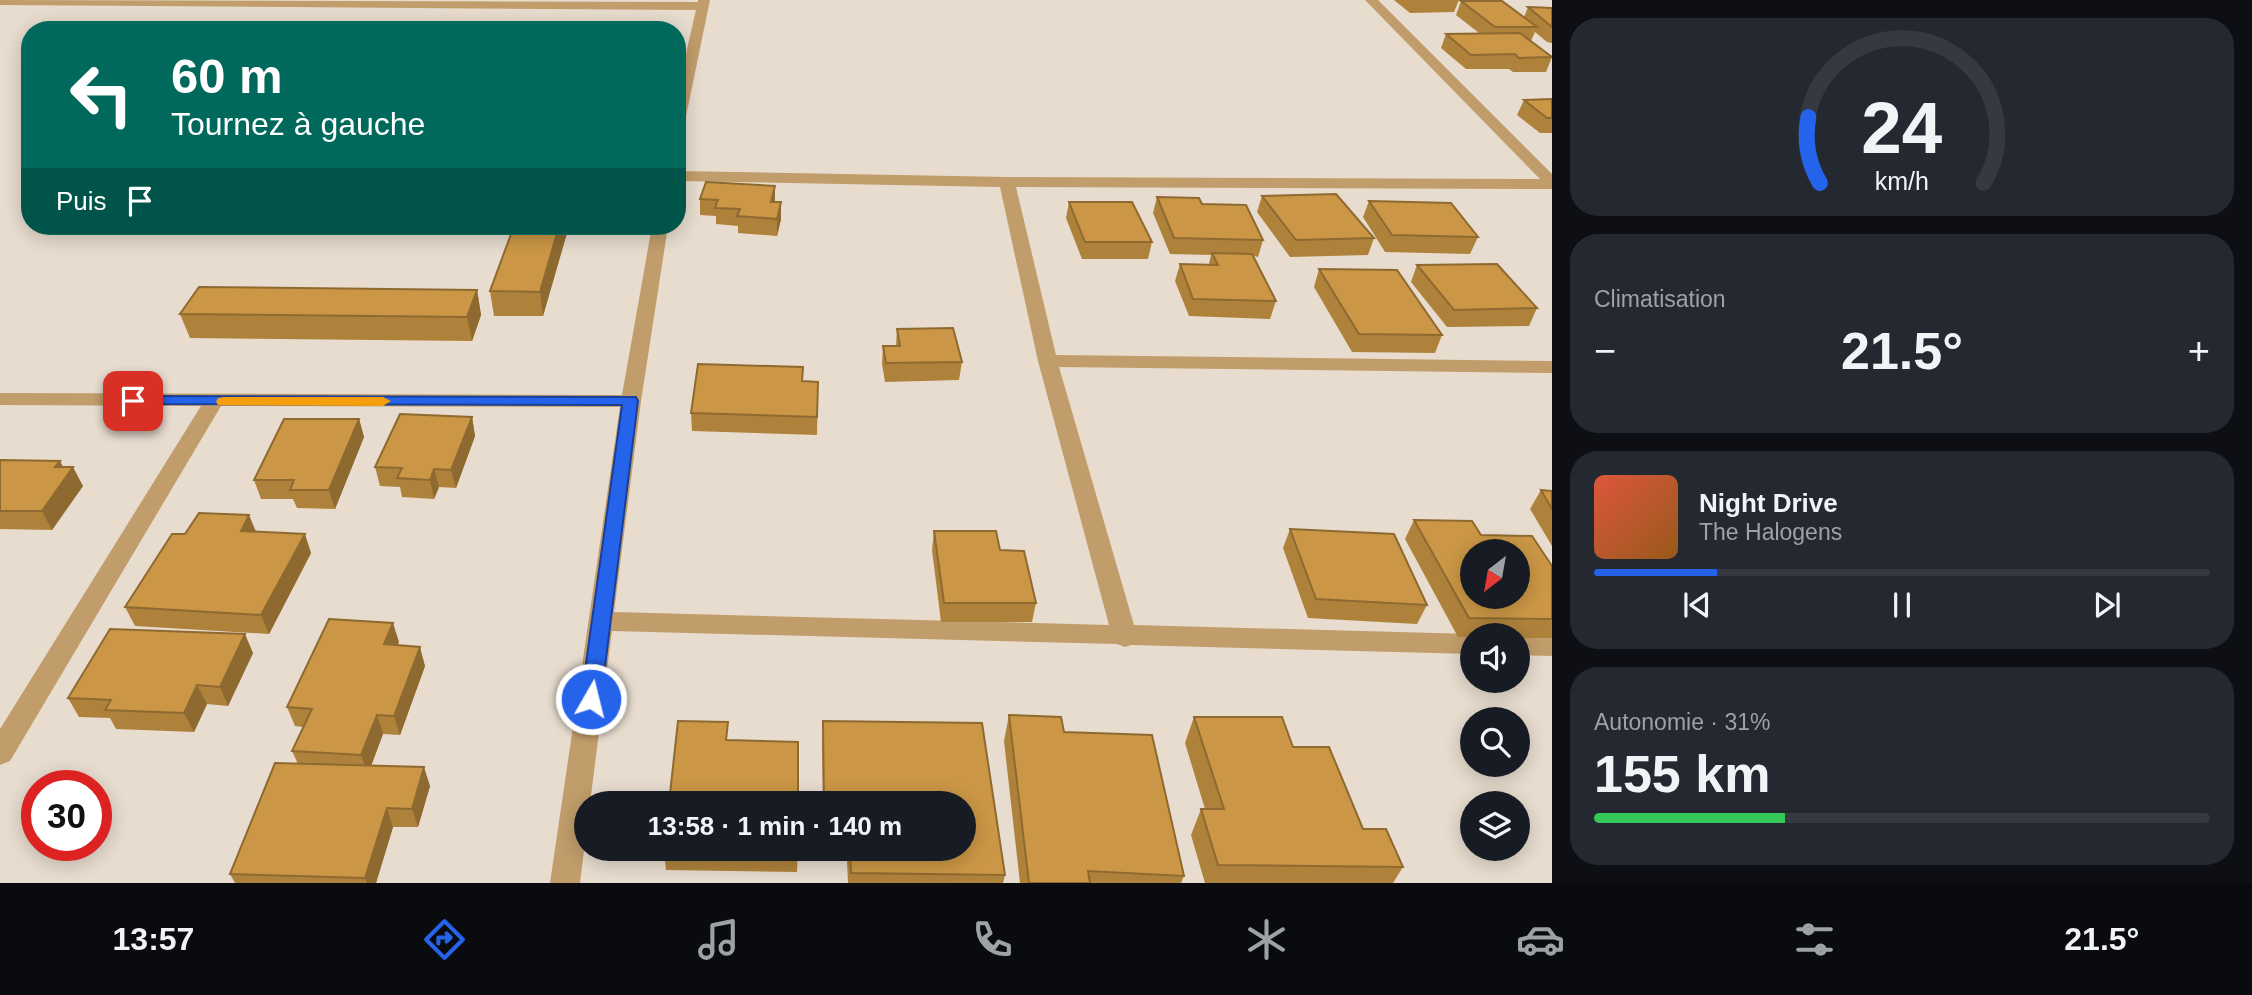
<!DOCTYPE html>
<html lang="fr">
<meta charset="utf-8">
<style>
:root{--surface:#171b24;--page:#242831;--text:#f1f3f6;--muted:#9ea1a6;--line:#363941;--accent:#2563eb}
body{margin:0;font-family:Helvetica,sans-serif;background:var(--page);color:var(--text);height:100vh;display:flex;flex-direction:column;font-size:26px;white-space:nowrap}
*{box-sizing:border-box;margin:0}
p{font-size:23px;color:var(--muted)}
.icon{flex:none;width:38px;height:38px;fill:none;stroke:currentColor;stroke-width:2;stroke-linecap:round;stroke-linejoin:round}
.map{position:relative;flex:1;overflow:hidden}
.sheet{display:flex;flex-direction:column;gap:18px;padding:18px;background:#0d0f14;width:700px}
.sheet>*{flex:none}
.top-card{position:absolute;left:21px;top:21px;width:665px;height:214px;border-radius:28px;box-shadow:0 4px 18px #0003;background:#00695c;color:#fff;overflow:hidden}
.needle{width:46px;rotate:211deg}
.tools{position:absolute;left:1460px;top:539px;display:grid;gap:14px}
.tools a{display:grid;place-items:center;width:70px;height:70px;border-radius:50%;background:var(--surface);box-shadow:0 4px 18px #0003;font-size:35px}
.speed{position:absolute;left:21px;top:770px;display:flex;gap:14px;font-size:35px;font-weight:700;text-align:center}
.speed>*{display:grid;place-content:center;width:91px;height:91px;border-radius:50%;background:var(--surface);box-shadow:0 4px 18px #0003;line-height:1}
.speed .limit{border:10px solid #d22;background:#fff;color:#111}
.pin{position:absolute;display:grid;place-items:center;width:60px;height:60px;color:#fff;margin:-30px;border-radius:14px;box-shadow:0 4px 10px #0006}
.me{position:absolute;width:77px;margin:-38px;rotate:8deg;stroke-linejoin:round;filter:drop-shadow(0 0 5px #0008)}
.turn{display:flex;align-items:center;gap:24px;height:147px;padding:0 35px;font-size:32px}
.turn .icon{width:91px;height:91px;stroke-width:2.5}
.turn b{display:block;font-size:49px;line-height:60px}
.then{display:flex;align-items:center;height:66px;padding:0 35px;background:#0003;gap:14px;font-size:26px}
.big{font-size:52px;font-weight:700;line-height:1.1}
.sheet .tile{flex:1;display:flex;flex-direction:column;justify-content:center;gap:10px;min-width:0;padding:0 24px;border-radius:28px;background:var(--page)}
.sheet .dial{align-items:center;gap:0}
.dial svg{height:182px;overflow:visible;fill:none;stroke:var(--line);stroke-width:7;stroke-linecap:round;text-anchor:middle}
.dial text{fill:var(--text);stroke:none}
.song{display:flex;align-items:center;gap:21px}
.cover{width:84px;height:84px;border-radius:10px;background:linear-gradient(135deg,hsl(10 70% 55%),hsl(30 70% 35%))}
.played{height:7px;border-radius:4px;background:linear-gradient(90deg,var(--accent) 20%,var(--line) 20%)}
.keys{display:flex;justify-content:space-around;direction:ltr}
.heat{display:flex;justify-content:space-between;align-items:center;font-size:38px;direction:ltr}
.charge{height:10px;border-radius:5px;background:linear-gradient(90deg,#34c759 31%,var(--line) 0)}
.trip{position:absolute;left:574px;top:791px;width:402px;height:70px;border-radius:35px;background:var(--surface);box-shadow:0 4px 18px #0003;font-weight:700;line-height:70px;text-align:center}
.dock{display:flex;height:112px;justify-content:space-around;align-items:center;background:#090b0e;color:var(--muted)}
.dock .icon{width:49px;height:49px}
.dock .on{color:var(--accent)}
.dock b{font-size:32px;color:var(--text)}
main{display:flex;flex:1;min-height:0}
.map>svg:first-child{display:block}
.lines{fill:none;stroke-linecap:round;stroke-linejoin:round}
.street{fill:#c19d6b;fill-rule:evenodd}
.wall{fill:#af823c}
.shaded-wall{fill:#8e6a31}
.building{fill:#cb9746;stroke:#8e6a31;stroke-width:2;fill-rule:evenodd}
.route{fill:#2563eb;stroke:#184099;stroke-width:2}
.slow{fill:#f59e0b}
</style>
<main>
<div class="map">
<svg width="1552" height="883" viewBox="0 0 1552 883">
<rect width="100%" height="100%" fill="#e7dcce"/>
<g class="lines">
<g class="street">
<polygon points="0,0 698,2 698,0 710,0 684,126 677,130 677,93 696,10 0,5"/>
<polygon points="1365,0 1378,0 1552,174 1552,189 1016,187 1056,355 1552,361 1552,373 1059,367 1134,625 1472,634 1475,635 1472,635 1472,654 1131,645 1125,647 1117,644 612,631 590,803 586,803 586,834 580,883 550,883 620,407 221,406 10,761 0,765 0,729 201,406 0,405 0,393 622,395 652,226 668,226 641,401 614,612 1109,625 1038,361 1000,187 677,181 677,171 1007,177 1540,179"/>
<polygon points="1517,635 1552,636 1552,656 1517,655"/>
</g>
</g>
<g class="wall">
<polygon points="1394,0 1459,0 1454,12 1410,13"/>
<polygon points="1461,1 1524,17 1528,7 1552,8 1552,43 1547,42 1535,32 1531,41 1552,57 1546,72 1513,72 1509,69 1466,69 1441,48 1446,34 1479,33 1456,15"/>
<polygon points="1552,99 1552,133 1540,133 1517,115 1524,100"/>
<polygon points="1262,196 1374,238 1368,255 1290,257 1257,212"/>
<polygon points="1157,197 1202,204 1263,240 1258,257 1254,256 1276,301 1270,319 1189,316 1175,281 1180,264 1209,264 1211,255 1170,254 1153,213"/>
<polygon points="700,199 781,202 781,219 777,236 738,233 738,226 716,224 716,216 700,215"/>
<polygon points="1369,201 1478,237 1470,254 1385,252 1363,217"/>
<polygon points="1069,202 1152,242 1148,259 1082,259 1066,218"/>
<polygon points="569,226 543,316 494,316 490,291"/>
<polygon points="1417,265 1537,308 1529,326 1447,327 1411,282"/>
<polygon points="1319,269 1442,335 1435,353 1352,352 1314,287"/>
<polygon points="477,290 481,315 472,341 190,338 180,314"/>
<polygon points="897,329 962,362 959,380 885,382 882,364 883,346 896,346"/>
<polygon points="802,381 818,382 817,435 692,431 691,413"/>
<polygon points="472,417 475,436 456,488 439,487 434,499 402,497 400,487 380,486 375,467"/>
<polygon points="359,419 364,437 335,509 297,508 293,499 261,499 254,480"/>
<polygon points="0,460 60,461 63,467 83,486 52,530 0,529"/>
<polygon points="1541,490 1552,491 1552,546 1530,509"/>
<polygon points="1414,520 1481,535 1552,566 1552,638 1517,638 1517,635 1472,635 1472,637 1458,637 1405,539"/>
<polygon points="1290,529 1427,605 1417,624 1308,618 1283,548"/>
<polygon points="256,531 311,553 269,634 135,626 125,607 185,534"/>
<polygon points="934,531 1000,550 1036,603 1032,622 941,622 932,550"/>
<polygon points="399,642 397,645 425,666 400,735 383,734 371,766 430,786 418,827 393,827 376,883 235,883 230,874 298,764 292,751 303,727 295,726 287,707"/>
<polygon points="253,653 228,706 207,704 194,732 116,729 110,718 79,717 68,698"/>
<polygon points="1009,715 1064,732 1184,876 1181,883 1020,883 1004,741"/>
<polygon points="1194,717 1293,747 1363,829 1403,867 1393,883 1205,883 1191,835 1201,809 1205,809 1185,743"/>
<polygon points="823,721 982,723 1005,875 1003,883 848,883 847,861 824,861 824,849 964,849 964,803 823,803 822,747"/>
<polygon points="798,849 797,872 666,870 664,851"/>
</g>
<g class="shaded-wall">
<polygon points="775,186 775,202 771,202"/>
<polygon points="781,202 781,219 777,236 777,219"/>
<polygon points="559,226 569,226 543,316 540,292"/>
<polygon points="477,290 481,315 472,341 467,317"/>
<polygon points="472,417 475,436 456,488 451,470"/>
<polygon points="359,419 364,437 335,509 329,490"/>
<polygon points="60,461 67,476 73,467 83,486 52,530 42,511 55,467"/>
<polygon points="434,469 439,487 434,499 430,480"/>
<polygon points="249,515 257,534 241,531"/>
<polygon points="305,534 311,553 269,634 261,615"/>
<polygon points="393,623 399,642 390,663 384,644"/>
<polygon points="245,634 253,653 228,706 220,687"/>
<polygon points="420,647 425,666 400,735 394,716"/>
<polygon points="197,685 207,704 194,732 184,713"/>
<polygon points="377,715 383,734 368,774 361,755"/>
<polygon points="424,767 430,786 418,827 412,809"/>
<polygon points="387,808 393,827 376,883 367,883 365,878"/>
</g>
<g class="building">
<polygon points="1461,1 1502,1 1537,27 1495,27"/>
<polygon points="1528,7 1552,8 1552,27"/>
<polygon points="1520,33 1552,57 1519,58 1515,54 1471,55 1446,34"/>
<polygon points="1552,99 1552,118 1547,118 1524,100"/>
<polygon points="706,182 775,186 771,202 781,202 777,219 737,216 740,209 715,208 718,200 700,199"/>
<polygon points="1336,194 1374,238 1296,240 1262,196"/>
<polygon points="1157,197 1199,198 1202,204 1246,205 1263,240 1174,238"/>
<polygon points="1369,201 1451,203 1478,237 1392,235"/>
<polygon points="1069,202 1132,202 1152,242 1085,242"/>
<polygon points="514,226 559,226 540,292 490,291"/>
<polygon points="1212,253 1252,254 1276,301 1193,299 1180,264 1218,265"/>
<polygon points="1497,264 1537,308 1454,310 1417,265"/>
<polygon points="1319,269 1397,270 1442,335 1359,334"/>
<polygon points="199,287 477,290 467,317 180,314"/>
<polygon points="953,328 962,362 886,363 883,346 900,346 897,329"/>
<polygon points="698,364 803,367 802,381 818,382 817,417 691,413"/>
<polygon points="400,414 472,417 451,470 434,469 430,480 397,478 402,468 375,467"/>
<polygon points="284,419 359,419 329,490 290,490 294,480 254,480"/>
<polygon points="0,460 60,461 55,467 73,467 42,511 0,511"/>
<polygon points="1541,490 1552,491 1552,509"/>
<polygon points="199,513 249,515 241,531 305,534 261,615 125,607 172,534 185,534"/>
<path d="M 1414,520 L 1472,521 L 1481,535 L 1532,536 L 1552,566 L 1552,619 L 1469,618 ZM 1472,551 L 1517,551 L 1517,597 L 1472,597 Z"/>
<polygon points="1290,529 1394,534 1427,605 1316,599"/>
<polygon points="934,531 996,531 1000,550 1024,551 1036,603 944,603"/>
<polygon points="329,619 393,623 384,644 420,647 394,716 377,715 361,755 292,751 312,709 287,707"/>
<polygon points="110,629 245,634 220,687 197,685 184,713 105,710 111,700 68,698"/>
<polygon points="1009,715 1061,717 1064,732 1152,735 1184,876 1088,871 1090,883 1029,883"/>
<polygon points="1194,717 1282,717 1293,747 1329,747 1363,829 1386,829 1403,867 1218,865 1201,809 1224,809"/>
<polygon points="678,721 728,722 726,740 798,742 798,803 669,803"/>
<polygon points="823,721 982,723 1005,875 851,873 850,849 964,849 964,803 824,803"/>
<polygon points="275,763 424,767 412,809 387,808 365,878 230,874"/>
<polygon points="664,849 798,849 798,854 664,851"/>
</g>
<polygon class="route" points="133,396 636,397 638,401 601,699 598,705 591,708 584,705 581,699 622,405 128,404 125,401 128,398"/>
<polygon class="slow" points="224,397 383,397 391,401 383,406 218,405 216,402 218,398"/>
</svg>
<div class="tools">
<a><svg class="needle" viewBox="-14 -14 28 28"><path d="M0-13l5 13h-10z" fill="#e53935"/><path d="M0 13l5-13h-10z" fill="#9ea1a6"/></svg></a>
<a><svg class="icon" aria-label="sound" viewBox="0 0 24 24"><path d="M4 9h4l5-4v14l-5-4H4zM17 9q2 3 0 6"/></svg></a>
<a><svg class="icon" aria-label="search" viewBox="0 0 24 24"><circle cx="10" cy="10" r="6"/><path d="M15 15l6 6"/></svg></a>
<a><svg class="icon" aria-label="layers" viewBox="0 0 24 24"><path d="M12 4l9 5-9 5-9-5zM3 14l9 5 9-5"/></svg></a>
</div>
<div class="speed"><div class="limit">30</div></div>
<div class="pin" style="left:133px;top:401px;background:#d93025"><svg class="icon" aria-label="arrive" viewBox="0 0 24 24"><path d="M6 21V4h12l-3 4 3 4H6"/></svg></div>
<svg class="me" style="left:591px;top:699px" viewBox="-20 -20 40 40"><circle r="17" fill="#2563eb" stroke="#fff" stroke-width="3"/><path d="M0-11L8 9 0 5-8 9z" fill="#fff"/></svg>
<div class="trip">13:58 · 1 min · 140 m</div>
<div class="top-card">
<div class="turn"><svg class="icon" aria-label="left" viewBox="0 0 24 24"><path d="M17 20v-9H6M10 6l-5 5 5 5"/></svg><div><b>60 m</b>Tournez à gauche</div></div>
<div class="then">Puis<svg class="icon" aria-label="arrive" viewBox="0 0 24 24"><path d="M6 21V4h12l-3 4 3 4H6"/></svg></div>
</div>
</div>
<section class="sheet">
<div class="tile dial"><svg viewBox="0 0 100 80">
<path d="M14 69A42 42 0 1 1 86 69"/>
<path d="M14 69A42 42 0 0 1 9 40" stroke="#2563eb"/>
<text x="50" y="56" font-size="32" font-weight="700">24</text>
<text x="50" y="72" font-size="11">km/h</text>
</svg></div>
<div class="tile"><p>Climatisation</p>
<div class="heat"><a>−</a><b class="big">21.5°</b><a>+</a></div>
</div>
<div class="tile">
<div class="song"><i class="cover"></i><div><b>Night Drive</b><p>The Halogens</p></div></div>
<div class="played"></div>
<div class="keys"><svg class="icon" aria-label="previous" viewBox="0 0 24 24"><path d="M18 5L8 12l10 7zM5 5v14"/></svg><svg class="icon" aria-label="pause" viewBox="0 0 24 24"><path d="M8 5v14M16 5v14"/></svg><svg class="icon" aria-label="next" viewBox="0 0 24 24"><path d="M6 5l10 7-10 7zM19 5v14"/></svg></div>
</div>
<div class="tile"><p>Autonomie · 31%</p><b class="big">155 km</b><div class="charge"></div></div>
</section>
</main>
<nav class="dock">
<b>13:57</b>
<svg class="icon on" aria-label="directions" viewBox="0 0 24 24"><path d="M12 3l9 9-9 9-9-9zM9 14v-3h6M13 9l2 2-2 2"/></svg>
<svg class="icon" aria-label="music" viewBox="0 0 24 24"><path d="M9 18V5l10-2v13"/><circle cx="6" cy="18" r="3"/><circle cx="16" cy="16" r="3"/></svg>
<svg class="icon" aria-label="phone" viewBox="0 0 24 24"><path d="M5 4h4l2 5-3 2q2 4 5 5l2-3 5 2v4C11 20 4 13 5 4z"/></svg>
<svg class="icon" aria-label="climate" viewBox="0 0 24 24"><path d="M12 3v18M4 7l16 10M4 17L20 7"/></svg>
<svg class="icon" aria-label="car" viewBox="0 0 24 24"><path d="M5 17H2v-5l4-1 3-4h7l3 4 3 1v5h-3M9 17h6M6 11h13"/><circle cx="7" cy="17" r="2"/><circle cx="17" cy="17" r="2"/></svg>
<svg class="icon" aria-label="filters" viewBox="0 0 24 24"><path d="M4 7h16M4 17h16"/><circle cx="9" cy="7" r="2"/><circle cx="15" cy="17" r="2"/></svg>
<b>21.5°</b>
</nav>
